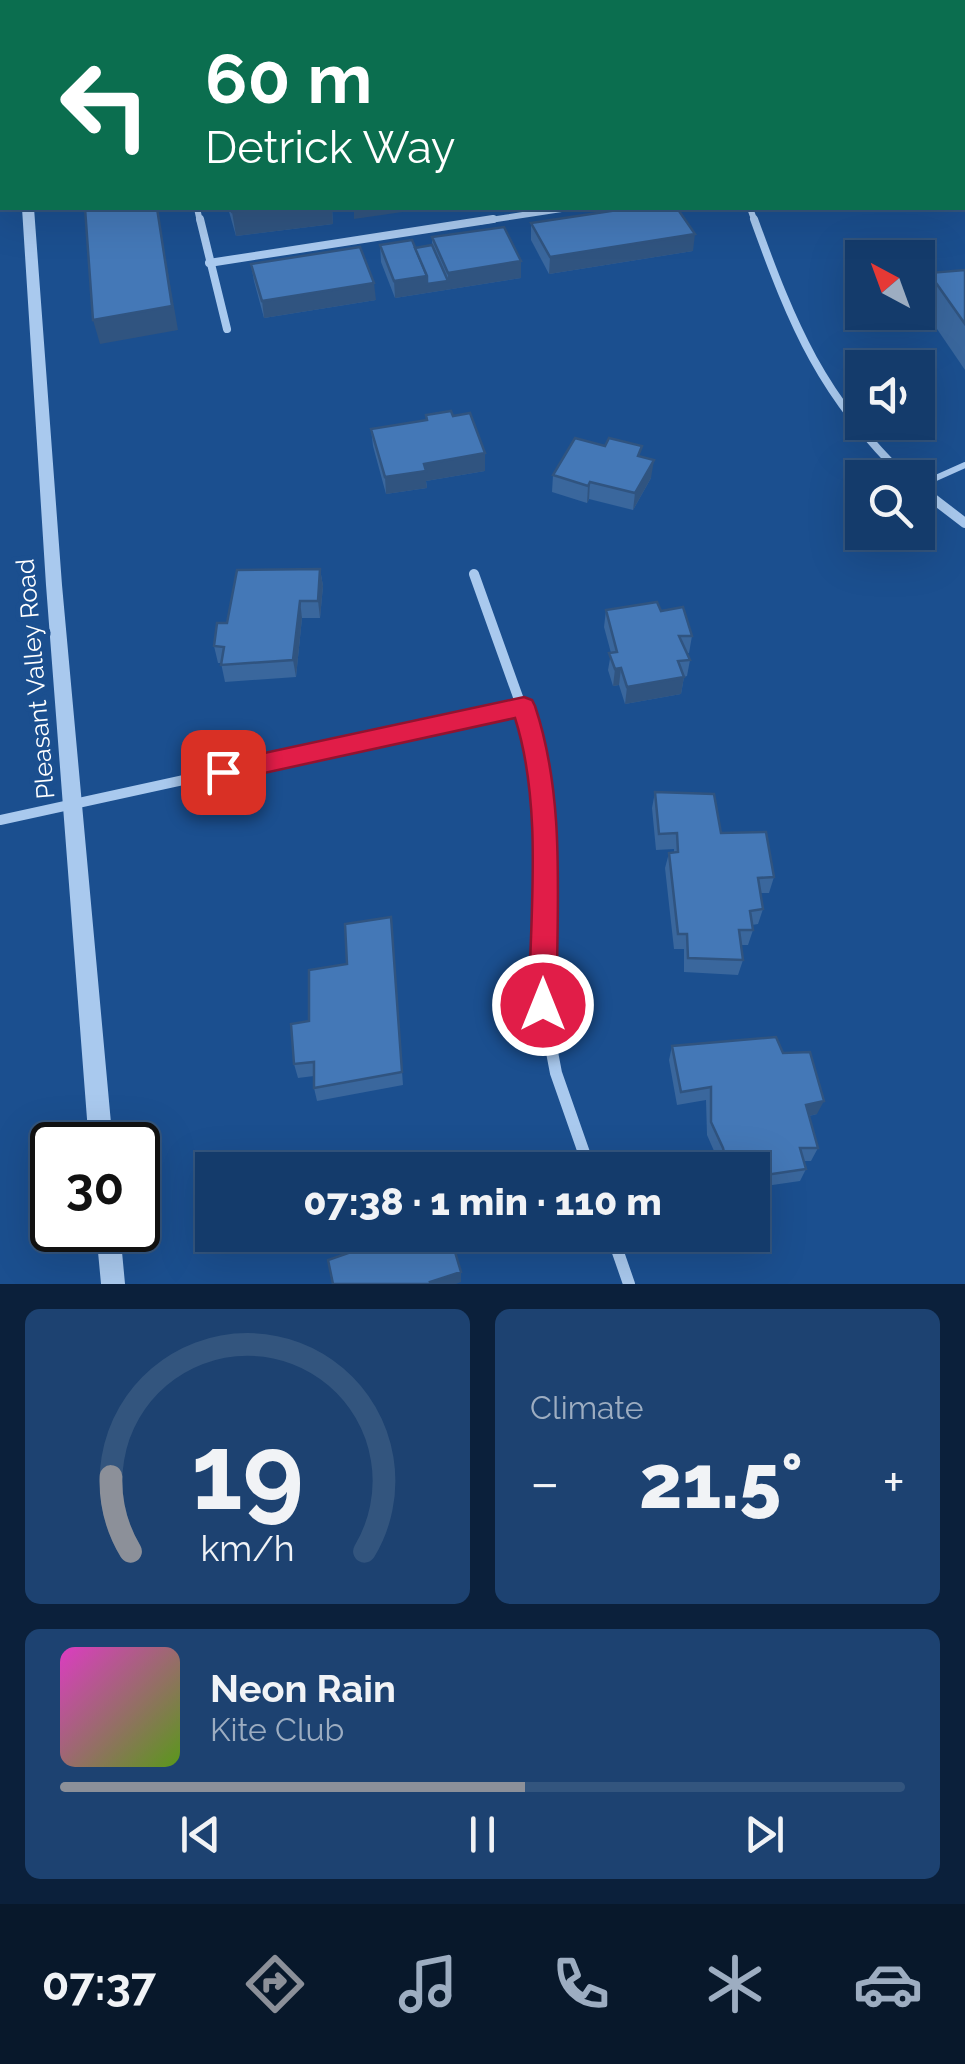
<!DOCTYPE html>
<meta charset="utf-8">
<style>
:root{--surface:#143b6b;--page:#1d4271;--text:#f1f3f6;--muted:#9dadc1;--line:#33557e;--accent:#8c9099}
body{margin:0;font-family:Raleway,sans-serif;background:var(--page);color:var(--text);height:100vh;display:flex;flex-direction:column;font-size:38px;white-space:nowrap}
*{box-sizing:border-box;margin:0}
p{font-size:32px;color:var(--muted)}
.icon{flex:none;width:55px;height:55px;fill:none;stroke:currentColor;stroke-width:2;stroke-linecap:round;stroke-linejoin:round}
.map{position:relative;height:1284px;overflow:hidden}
.panel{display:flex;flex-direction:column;gap:25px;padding:25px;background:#0b203b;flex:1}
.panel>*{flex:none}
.hud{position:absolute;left:0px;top:0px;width:965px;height:210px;box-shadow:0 10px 40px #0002,0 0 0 2px var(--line);background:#0b6e4f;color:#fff;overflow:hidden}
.needle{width:65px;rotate:319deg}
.controls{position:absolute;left:845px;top:240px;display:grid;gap:20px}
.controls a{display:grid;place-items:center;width:90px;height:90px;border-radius:0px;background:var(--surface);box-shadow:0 10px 40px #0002,0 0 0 2px var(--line);font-size:50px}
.speed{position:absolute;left:30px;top:1122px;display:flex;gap:20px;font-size:50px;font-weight:700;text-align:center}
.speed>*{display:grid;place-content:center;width:130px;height:130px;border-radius:50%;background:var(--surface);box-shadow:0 10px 40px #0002,0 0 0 2px var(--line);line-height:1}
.speed .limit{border:5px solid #111;border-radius:15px;background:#fff;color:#111}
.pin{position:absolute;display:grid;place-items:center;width:85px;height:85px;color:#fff;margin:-42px;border-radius:20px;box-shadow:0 5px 15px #0006}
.me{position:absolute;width:110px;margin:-55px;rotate:0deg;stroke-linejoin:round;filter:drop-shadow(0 0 8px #0008)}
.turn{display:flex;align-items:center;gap:35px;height:210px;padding:0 40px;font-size:45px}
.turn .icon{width:130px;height:130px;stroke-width:2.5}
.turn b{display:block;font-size:70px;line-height:85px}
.big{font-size:75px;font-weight:800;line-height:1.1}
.panel .card{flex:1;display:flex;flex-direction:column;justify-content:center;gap:15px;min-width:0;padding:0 35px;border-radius:15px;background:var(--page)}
.panel .dial{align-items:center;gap:0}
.dial svg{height:260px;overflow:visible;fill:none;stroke:var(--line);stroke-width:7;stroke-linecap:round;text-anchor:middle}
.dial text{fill:var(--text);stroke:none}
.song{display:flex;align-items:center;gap:30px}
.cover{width:120px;height:120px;border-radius:15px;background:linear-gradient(135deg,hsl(310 70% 55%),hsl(90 70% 35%))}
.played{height:10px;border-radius:5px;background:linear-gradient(90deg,var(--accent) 55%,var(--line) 55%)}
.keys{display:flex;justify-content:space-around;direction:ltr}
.heat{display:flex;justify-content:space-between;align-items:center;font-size:55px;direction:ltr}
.panel .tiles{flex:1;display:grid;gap:25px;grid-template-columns:1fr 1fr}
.card:last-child{grid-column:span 2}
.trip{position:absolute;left:195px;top:1152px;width:575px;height:100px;border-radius:0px;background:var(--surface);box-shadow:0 10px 40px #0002,0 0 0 2px var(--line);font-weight:800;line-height:100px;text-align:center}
.dock{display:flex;height:160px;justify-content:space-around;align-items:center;background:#08182b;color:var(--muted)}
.dock .icon{width:70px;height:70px}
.dock .active{color:var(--accent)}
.dock b{font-size:45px;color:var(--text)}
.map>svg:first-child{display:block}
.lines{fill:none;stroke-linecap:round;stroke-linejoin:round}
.service-far1{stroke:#a9c9ee;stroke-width:5}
.service{stroke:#a9c9ee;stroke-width:6}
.minor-far3{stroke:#a9c9ee;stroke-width:6}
.minor-far2{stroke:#a9c9ee;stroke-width:8}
.minor-far1{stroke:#a9c9ee;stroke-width:10}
.minor{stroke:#a9c9ee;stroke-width:12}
.tertiary{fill:#a9c9ee;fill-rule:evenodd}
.wall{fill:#3a679d}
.shaded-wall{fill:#305480}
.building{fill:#4478b7;stroke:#305480;stroke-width:2.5}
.route{fill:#e11d48;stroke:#92132f;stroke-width:2.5}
.labels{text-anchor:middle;stroke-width:10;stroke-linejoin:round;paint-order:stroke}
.street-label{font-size:25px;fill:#fff;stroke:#1b4f8f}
</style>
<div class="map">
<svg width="965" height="1284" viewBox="0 0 965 1284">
<rect width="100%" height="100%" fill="#1b4f8f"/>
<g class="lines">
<polyline class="service-far1" points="962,64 965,67"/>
<polyline class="service" points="918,486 965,465"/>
<g class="minor-far3">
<polyline points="197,208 200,222"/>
<polyline points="750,208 755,222"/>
<polyline points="477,222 568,208"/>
</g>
<g class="minor-far2">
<polyline points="200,219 227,329"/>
<path d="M 754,219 C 793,327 822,397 906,478"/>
<polyline points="209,263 493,219"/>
<polyline points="918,487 934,499"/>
</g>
<g class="minor-far1">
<polyline points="931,497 965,523"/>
<polyline points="474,574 537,750 543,795 543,848"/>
<polyline points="0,820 523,706"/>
</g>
<g class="minor">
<polyline points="543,845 543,1005 556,1073 590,1170"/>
<polyline points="612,1235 629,1284"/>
</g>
<g class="tertiary">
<polygon points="0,0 7,0 8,2 0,4"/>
<polygon points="22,208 34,208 62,585 113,1145 89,1145 46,585"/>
<polygon points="96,1230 120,1230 125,1284 101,1284"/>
</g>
</g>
<g class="wall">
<polygon points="962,76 965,80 965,114 962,114"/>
<polygon points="228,208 332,208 333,224 236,236"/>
<polygon points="531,223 693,251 549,274 531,240"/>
<polygon points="432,237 521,261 521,278 395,298 381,262 380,245 415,248 432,245"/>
<polygon points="251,264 376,300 264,318 254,281"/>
<polygon points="965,270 965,370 920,304 929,273"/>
<polygon points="426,415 453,416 485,453 485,471 426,481 427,488 386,494 373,446 371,429 426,421"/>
<polygon points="641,457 651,478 633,510 589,499 587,503 552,492 553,475"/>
<polygon points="320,569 323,586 320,618 302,618 296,677 225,682 221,663 218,663 214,646 227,623"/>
<polygon points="606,610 661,611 692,636 689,653 687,653 690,660 687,676 684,677 681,694 625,704 619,685 613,686 608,670 611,653 604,627"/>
<polygon points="655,792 721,833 774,877 769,893 760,893 763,909 758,924 752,925 753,930 748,945 741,945 743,960 738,975 684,972 684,949 674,949 665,868 669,853 674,853 674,849 656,850 652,808"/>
<polygon points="391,917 403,1085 317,1101 314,1088 314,1076 298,1078 294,1064 309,1021 347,964"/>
<polygon points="672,1046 783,1053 817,1114 809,1116 818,1148 811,1161 804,1161 806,1169 800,1181 752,1188 752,1170 720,1170 718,1160 707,1135 706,1100 677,1105 669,1060"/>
</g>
<g class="shaded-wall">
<polygon points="452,0 553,0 531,2 452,2"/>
<polygon points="157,208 178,330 100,344 93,320"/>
<polygon points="269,208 332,208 333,224 236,236 232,212"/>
<polygon points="354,208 430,208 354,219"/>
<polygon points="695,234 693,251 549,274 550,257"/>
<polygon points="521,261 521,278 395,298 394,281 427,276 448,281 448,273"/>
<polygon points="374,283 376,300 264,318 262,301"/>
<polygon points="485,453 485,471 426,481 427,488 386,494 385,477 424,464"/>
<polygon points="654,460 651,478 633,510 635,493"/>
<polygon points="590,482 589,499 587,503 588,486"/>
<polygon points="320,569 323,586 320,618 318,601"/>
<polygon points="300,601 302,618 296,677 293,660"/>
<polygon points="621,668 619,685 613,686 615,669"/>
<polygon points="684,677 681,694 625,704 627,687"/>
<polygon points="824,1101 817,1114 800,1118 806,1105"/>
<polygon points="461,1272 461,1282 456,1284 431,1284 430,1282"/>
</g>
<g class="building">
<polygon points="56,0 118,0 118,2 57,2"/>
<polygon points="85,208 157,208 172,306 93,320"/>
<polygon points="231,208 269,208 232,212"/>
<polygon points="631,208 677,208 695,234 550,257 531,223"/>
<polygon points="504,227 521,261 448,273 432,237"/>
<polygon points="412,240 427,276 394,281 380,245"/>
<polygon points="432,245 448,281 427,284 427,276 415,248"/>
<polygon points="360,247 374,283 262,301 251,264"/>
<polygon points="965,270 965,324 929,273"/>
<polygon points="451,411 453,416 470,413 485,453 424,464 426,471 385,477 371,429 427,420 426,415"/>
<polygon points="575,438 605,446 609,438 642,446 638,456 654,460 635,493 590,482 588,486 553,475"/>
<polygon points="320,569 318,601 300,601 293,660 221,665 224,647 214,646 217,623 227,623 237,570"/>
<polygon points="657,602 661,611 683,607 692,636 679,636 690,660 678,661 684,677 627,687 621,668 615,669 609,653 617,652 606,610"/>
<polygon points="655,792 714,794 721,833 766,832 774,877 758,878 763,909 750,911 753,930 739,930 743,960 688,958 687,934 678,934 669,853 678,852 677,833 659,834"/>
<polygon points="391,917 402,1072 314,1088 314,1062 294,1064 291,1024 309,1021 309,970 347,964 345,924"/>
<polygon points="776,1037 783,1053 810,1052 824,1101 806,1105 818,1148 800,1148 806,1169 752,1177 752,1170 728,1170 723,1148 711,1122 711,1087 681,1092 672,1046"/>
<polygon points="400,1235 450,1235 461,1272 430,1282 431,1284 333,1284 328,1260"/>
</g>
<path class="route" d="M 524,697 L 532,700 L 535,706 C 567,802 556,906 557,1005 L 553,1015 L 543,1018 L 533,1015 L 529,1005 C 530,913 543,806 515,718 L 223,782 L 214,779 L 211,772 L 214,765 L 223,762 Z"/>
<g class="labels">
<g class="street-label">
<text transform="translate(35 679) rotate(-95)" y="9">Pleasant Valley Road</text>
</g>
</g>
</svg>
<div class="controls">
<a><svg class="needle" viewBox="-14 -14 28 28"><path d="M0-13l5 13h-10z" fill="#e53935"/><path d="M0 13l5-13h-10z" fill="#9dadc1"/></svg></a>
<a><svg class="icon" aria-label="sound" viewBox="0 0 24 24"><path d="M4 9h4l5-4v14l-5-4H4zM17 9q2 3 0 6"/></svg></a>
<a><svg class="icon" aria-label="search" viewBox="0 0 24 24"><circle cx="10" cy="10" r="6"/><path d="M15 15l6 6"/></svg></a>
</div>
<div class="speed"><div class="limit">30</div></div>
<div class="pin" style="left:223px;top:772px;background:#d93025"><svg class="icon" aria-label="arrive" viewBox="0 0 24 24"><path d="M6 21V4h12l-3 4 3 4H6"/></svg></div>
<svg class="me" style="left:543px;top:1005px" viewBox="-20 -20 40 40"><circle r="17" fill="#e11d48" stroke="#fff" stroke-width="3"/><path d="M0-11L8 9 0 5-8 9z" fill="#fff"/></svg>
<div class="trip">07:38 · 1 min · 110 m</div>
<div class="hud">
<div class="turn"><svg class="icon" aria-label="left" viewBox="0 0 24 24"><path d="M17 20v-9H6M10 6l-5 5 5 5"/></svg><div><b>60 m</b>Detrick Way</div></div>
</div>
</div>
<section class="panel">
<div class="tiles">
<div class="card dial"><svg viewBox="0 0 100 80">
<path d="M14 69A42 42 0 1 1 86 69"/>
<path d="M14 69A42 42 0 0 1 8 46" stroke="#8c9099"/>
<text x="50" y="56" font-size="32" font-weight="700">19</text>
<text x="50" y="72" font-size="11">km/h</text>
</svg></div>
<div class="card"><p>Climate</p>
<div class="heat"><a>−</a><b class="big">21.5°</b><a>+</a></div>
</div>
<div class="card">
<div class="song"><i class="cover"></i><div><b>Neon Rain</b><p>Kite Club</p></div></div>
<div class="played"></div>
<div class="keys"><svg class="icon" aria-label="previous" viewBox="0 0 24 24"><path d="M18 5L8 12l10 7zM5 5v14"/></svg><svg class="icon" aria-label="pause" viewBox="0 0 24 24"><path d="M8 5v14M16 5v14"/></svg><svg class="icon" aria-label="next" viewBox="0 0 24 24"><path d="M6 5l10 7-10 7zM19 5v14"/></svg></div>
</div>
</div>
</section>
<nav class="dock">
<b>07:37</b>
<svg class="icon active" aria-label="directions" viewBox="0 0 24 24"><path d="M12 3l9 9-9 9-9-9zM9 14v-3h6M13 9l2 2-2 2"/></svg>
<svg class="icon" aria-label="music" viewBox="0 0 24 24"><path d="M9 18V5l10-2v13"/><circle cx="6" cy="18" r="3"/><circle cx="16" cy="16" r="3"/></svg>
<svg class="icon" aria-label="phone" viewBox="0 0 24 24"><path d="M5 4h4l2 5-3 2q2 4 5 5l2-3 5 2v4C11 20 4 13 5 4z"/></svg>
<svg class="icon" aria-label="climate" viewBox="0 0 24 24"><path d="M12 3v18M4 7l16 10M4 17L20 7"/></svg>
<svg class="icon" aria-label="car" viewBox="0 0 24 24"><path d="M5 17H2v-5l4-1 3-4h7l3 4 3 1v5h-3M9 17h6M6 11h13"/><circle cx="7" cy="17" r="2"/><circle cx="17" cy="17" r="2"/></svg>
</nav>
